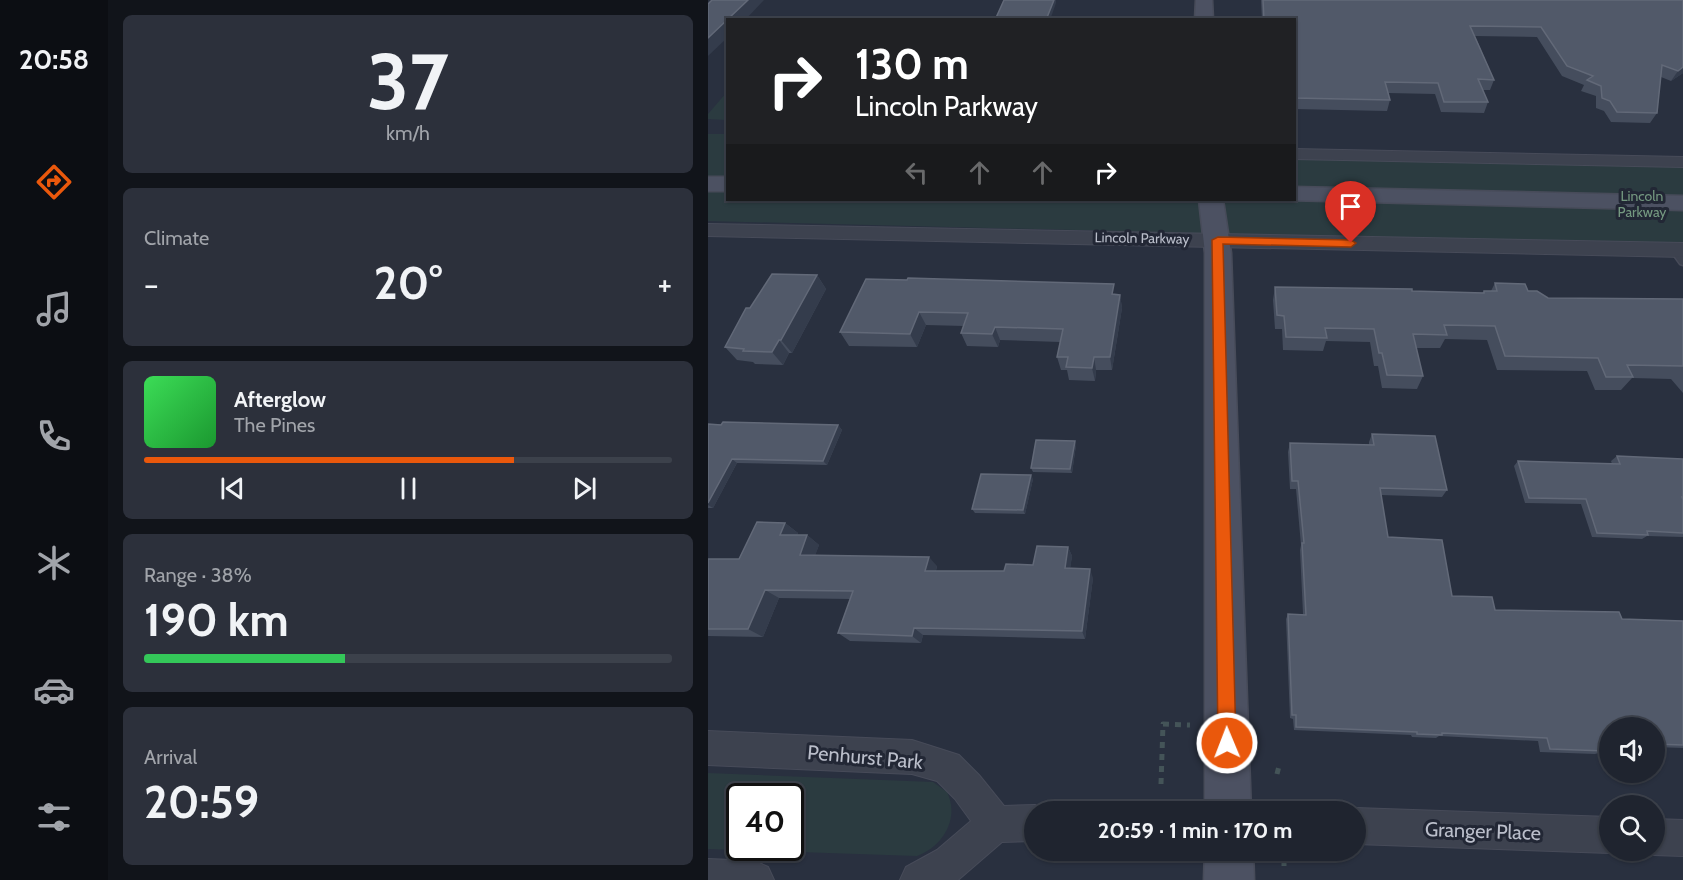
<!DOCTYPE html>
<meta charset="utf-8">
<style>
:root{--surface:#1f242f;--page:#2c303b;--text:#f1f3f6;--muted:#a1a4aa;--line:#3c414b;--accent:#ea580c}
body{margin:0;font-family:Cabin,sans-serif;background:var(--page);color:var(--text);height:100vh;display:flex;flex-direction:column;font-size:22px;white-space:nowrap}
*{box-sizing:border-box;margin:0}
p{font-size:20px;color:var(--muted)}
.icon{flex:none;width:33px;height:33px;fill:none;stroke:currentColor;stroke-width:2;stroke-linecap:round;stroke-linejoin:round}
.map{position:relative;flex:1;overflow:hidden}
.sheet{display:flex;flex-direction:column;gap:15px;padding:15px;background:#11141a;width:600px}
.sheet>*{flex:none}
.banner{position:absolute;left:18px;top:18px;width:570px;height:183px;border-radius:0px;box-shadow:0 2px 4px #0004,0 0 0 2px var(--line);background:#202124;color:#fff;overflow:hidden}
.fabs{position:absolute;left:891px;top:717px;display:grid;gap:12px}
.fabs a{display:grid;place-items:center;width:66px;height:66px;border-radius:50%;background:var(--surface);box-shadow:0 2px 4px #0004,0 0 0 2px var(--line);font-size:30px}
.speed{position:absolute;left:18px;top:783px;display:flex;gap:12px;font-size:30px;font-weight:700;text-align:center}
.speed>*{display:grid;place-content:center;width:78px;height:78px;border-radius:50%;background:var(--surface);box-shadow:0 2px 4px #0004,0 0 0 2px var(--line);line-height:1}
.speed .limit{border:3px solid #111;border-radius:9px;background:#fff;color:#111}
.pin{position:absolute;display:grid;place-items:center;width:51px;height:51px;color:#fff;margin:-62px -26px;border-radius:50% 50% 50% 0;rotate:-45deg;box-shadow:0 0 6px #0007}
.pin .icon{rotate:45deg}
.me{position:absolute;width:66px;margin:-33px;rotate:359deg;stroke-linejoin:round;filter:drop-shadow(0 0 4px #0008)}
.turn{display:flex;align-items:center;gap:21px;height:126px;padding:0 30px;font-size:27px}
.turn .icon{width:78px;height:78px;stroke-width:2.5}
.turn b{display:block;font-size:42px;line-height:51px}
.lanes{display:flex;align-items:center;height:57px;padding:0 30px;background:#0003;justify-content:center;gap:30px;direction:ltr}
.lanes .off{opacity:.35}
.big{font-size:45px;font-weight:800;line-height:1.1}
.sheet .widget{flex:1;display:flex;flex-direction:column;justify-content:center;gap:9px;min-width:0;padding:0 21px;border-radius:9px;background:var(--page)}
.sheet .dial{align-items:center;gap:0}
.dial b{font-size:78px;line-height:1}
.song{display:flex;align-items:center;gap:18px}
.cover{width:72px;height:72px;border-radius:9px;background:linear-gradient(135deg,hsl(130 70% 55%),hsl(130 70% 35%))}
.played{height:6px;border-radius:3px;background:linear-gradient(90deg,var(--accent) 70%,var(--line) 70%)}
.keys{display:flex;justify-content:space-around;direction:ltr}
.heat{display:flex;justify-content:space-between;align-items:center;font-size:33px;direction:ltr}
.charge{height:9px;border-radius:4px;background:linear-gradient(90deg,#34c759 38%,var(--line) 0)}
.trip{position:absolute;left:316px;top:801px;width:342px;height:60px;border-radius:30px;background:var(--surface);box-shadow:0 2px 4px #0004,0 0 0 2px var(--line);font-weight:800;line-height:60px;text-align:center}
main{display:flex;flex:1;min-height:0}
.tab-bar{display:flex;flex-direction:column;width:108px;justify-content:space-around;align-items:center;background:#0c0e13;color:var(--muted)}
.tab-bar .icon{width:42px;height:42px}
.tab-bar .active{color:var(--accent)}
.tab-bar b{font-size:27px;color:var(--text)}
.map>svg:first-child{display:block}
.green{fill:#2b3b40;fill-rule:evenodd}
.lines{fill:none;stroke-linecap:round;stroke-linejoin:round}
.lane-casing{stroke:#474b59;stroke-width:3}
.street-casing{stroke:#474b59;stroke-width:2}
.secondary-casing{stroke:#474b59;stroke-width:3}
.path{stroke:#445458;stroke-width:5;stroke-dasharray:6 6;stroke-linecap:butt}
.lane{fill:#3d424f;fill-rule:evenodd}
.street{fill:#3d424f;fill-rule:evenodd}
.secondary{fill:#4c5162;fill-rule:evenodd}
.wall{fill:#454d5d}
.shaded-wall{fill:#343c4c}
.building{fill:#515969;stroke:#626978;stroke-width:1.5}
.route{fill:#ea580c;stroke:#983908;stroke-width:1.5}
.labels{text-anchor:middle;stroke-width:6;stroke-linejoin:round;paint-order:stroke}
.far-park-label{font-size:14px;fill:#749880;stroke:#222735}
.far-street-label{font-size:14px;fill:#babeca;stroke:#222735}
.near-street-label{font-size:20px;fill:#babeca;stroke:#222735}
</style>
<main>
<nav class="tab-bar">
<b>20:58</b>
<svg class="icon active" aria-label="directions" viewBox="0 0 24 24"><path d="M12 3l9 9-9 9-9-9zM9 14v-3h6M13 9l2 2-2 2"/></svg>
<svg class="icon" aria-label="music" viewBox="0 0 24 24"><path d="M9 18V5l10-2v13"/><circle cx="6" cy="18" r="3"/><circle cx="16" cy="16" r="3"/></svg>
<svg class="icon" aria-label="phone" viewBox="0 0 24 24"><path d="M5 4h4l2 5-3 2q2 4 5 5l2-3 5 2v4C11 20 4 13 5 4z"/></svg>
<svg class="icon" aria-label="climate" viewBox="0 0 24 24"><path d="M12 3v18M4 7l16 10M4 17L20 7"/></svg>
<svg class="icon" aria-label="car" viewBox="0 0 24 24"><path d="M5 17H2v-5l4-1 3-4h7l3 4 3 1v5h-3M9 17h6M6 11h13"/><circle cx="7" cy="17" r="2"/><circle cx="17" cy="17" r="2"/></svg>
<svg class="icon" aria-label="filters" viewBox="0 0 24 24"><path d="M4 7h16M4 17h16"/><circle cx="9" cy="7" r="2"/><circle cx="15" cy="17" r="2"/></svg>
</nav>
<section class="sheet">
<div class="widget dial"><b>37</b><p>km/h</p></div>
<div class="widget"><p>Climate</p>
<div class="heat"><a>−</a><b class="big">20°</b><a>+</a></div>
</div>
<div class="widget">
<div class="song"><i class="cover"></i><div><b>Afterglow</b><p>The Pines</p></div></div>
<div class="played"></div>
<div class="keys"><svg class="icon" aria-label="previous" viewBox="0 0 24 24"><path d="M18 5L8 12l10 7zM5 5v14"/></svg><svg class="icon" aria-label="pause" viewBox="0 0 24 24"><path d="M8 5v14M16 5v14"/></svg><svg class="icon" aria-label="next" viewBox="0 0 24 24"><path d="M6 5l10 7-10 7zM19 5v14"/></svg></div>
</div>
<div class="widget"><p>Range · 38%</p><b class="big">190 km</b><div class="charge"></div></div>
<div class="widget"><p>Arrival</p><b class="big">20:59</b></div>
</section>
<div class="map">
<svg width="975" height="880" viewBox="0 0 975 880">
<rect width="100%" height="100%" fill="#29303f"/>
<g class="green">
<polygon points="19,92 19,120 0,119 0,114"/>
<polygon points="0,134 19,134 20,200 586,200 587,157 975,164 975,245 0,221"/>
<path d="M 0,773 L 225,782 L 239,792 C 252,818 235,847 209,856 L 0,849 ZM 82,796 L 82,848 L 32,848 L 32,796 Z"/>
</g>
<g class="lines">
<defs>
<polygon id="lane" points="967,247 970,248 975,255 975,265 972,264 962,250"/>
<g id="street">
<polygon points="586,149 975,157 975,167 586,159"/>
<polygon points="0,224 975,243 975,257 0,236"/>
<polygon points="0,731 204,740 251,755 271,775 296,806 327,805 340,812 327,812 327,841 294,842 250,880 192,880 198,867 229,850 263,821 247,799 229,781 204,774 0,765"/>
<polygon points="648,808 902,817 902,850 909,850 902,853 648,844 648,812 639,812"/>
<polygon points="946,819 975,820 975,856 946,855 934,850 946,850"/>
<polygon points="0,859 47,861 60,867 66,880 0,880"/>
</g>
<g id="secondary">
<polygon points="488,0 504,0 505,20 487,20"/>
<rect x="0" y="177" width="20" height="14"/>
<polygon points="586,187 975,196 975,210 579,200 586,200"/>
<polygon points="491,200 515,200 523,253 543,812 497,812 497,253"/>
<polygon points="497,850 545,850 546,880 496,880"/>
</g>
</defs>
<use href="#lane" class="lane-casing"/>
<use href="#street" class="street-casing"/>
<use href="#secondary" class="secondary-casing"/>
<g class="path">
<polyline points="569,774 571,766"/>
<polyline points="453,784 455,724 482,725"/>
<polyline points="576,860 576,870"/>
</g>
<use href="#lane" class="lane"/>
<use href="#street" class="street"/>
<use href="#secondary" class="secondary"/>
</g>
<g class="wall">
<polygon points="553,0 975,0 975,73 963,81 953,77 949,113 942,123 903,122 896,111 888,108 888,96 873,91 876,85 854,76 829,37 767,36 786,80 782,90 774,90 780,102 776,113 733,112 727,94 680,93 682,100 679,111 586,109 586,20 554,20"/>
<polygon points="109,275 118,289 84,353 81,353 75,365 47,364 45,362 29,360 17,347 42,308"/>
<polygon points="158,279 412,295 414,308 404,370 388,370 387,381 361,380 359,370 353,370 349,357 352,342 292,340 290,347 259,346 253,333 256,326 218,325 209,347 141,346 132,332"/>
<polygon points="787,283 820,291 840,298 975,299 975,393 963,379 924,378 913,390 887,390 879,371 789,370 779,340 737,339 732,348 708,348 715,376 709,389 674,388 670,366 666,366 662,342 618,341 615,351 575,350 574,329 567,329 565,300 567,287 774,293 776,291 783,291"/>
<polygon points="0,424 130,425 134,430 119,465 29,463 5,508 0,508"/>
<polygon points="664,434 739,490 734,497 673,495 680,537 744,596 787,610 914,619 975,621 975,748 946,747 946,728 902,728 902,746 897,746 898,751 887,754 832,752 830,741 731,736 728,738 704,737 703,735 586,730 585,719 582,718 578,619 580,614 595,614 592,550 593,545 588,489 582,489 580,452 582,443 661,445 661,442"/>
<polygon points="368,445 364,473 325,472 323,468"/>
<polygon points="909,456 975,459 975,537 939,536 934,539 884,537 873,504 817,503 806,466 810,461 904,464 903,461"/>
<polygon points="325,479 317,514 267,513 264,509"/>
<polygon points="77,523 90,533 89,535 99,535 111,545 107,555 229,566 228,571 296,571 325,565 360,547 364,556 362,568 385,578 377,639 215,635 213,643 142,641 130,633 142,599 71,598 55,637 0,636 0,559 31,559"/>
</g>
<g class="shaded-wall">
<polygon points="40,0 56,0 37,20 20,20"/>
<polygon points="344,0 348,0 348,3 342,20 338,20"/>
<polygon points="20,20 20,37 0,56 0,38"/>
<polygon points="975,67 975,73 963,81 970,71"/>
<polygon points="109,275 118,289 84,353 73,340"/>
<polygon points="412,295 414,308 404,370 402,357"/>
<polygon points="211,312 218,325 209,347 202,334"/>
<polygon points="287,327 292,340 290,347 284,334"/>
<polygon points="71,340 81,353 75,365 64,352"/>
<polygon points="386,357 388,370 387,381 384,368"/>
<polygon points="130,425 134,430 119,465 115,461"/>
<polygon points="367,441 368,445 364,473 362,469"/>
<polygon points="24,459 29,463 5,508 0,505 0,503"/>
<polygon points="323,475 325,479 317,514 315,510"/>
<polygon points="77,523 90,533 84,545 72,535"/>
<polygon points="99,535 111,545 104,564 92,555"/>
<polygon points="360,547 364,556 361,577 357,568"/>
<polygon points="221,557 229,566 225,580 217,571"/>
<polygon points="382,569 385,578 377,639 374,631"/>
<polygon points="57,590 71,598 55,637 40,629"/>
<polygon points="206,628 215,635 213,643 204,636"/>
</g>
<g class="building">
<polygon points="4,0 40,0 0,38 0,4"/>
<polygon points="296,0 346,0 338,20 287,20"/>
<polygon points="555,0 975,0 975,67 970,71 954,65 949,113 909,112 902,101 894,98 893,86 879,80 885,76 859,66 833,27 762,26 786,80 770,79 780,102 736,102 730,83 677,82 682,100 586,98 586,20 556,20"/>
<polygon points="64,274 109,275 73,340 71,340 64,352 35,351 36,349 17,347 38,308 42,308"/>
<polygon points="200,278 406,284 404,294 412,295 402,357 386,357 384,368 358,367 360,357 349,357 355,329 287,327 284,334 253,333 260,313 211,312 202,334 132,332 158,279 199,280"/>
<polygon points="787,283 817,284 820,291 829,291 840,298 975,299 975,366 919,365 925,377 898,377 890,358 797,356 787,326 736,325 739,335 705,334 715,376 679,375 674,353 671,353 666,329 617,328 619,338 578,337 576,316 569,315 567,287 704,289 704,291 776,293 776,291 789,291"/>
<polygon points="15,422 130,425 115,461 24,459 0,503 0,424 13,425"/>
<polygon points="664,434 727,436 739,490 672,488 680,537 734,540 744,596 784,597 787,610 911,612 914,619 975,621 975,745 946,744 946,728 902,728 902,743 896,743 898,751 842,749 839,738 734,733 734,735 709,734 709,732 588,727 588,715 584,715 580,614 598,615 594,543 596,543 590,481 584,481 582,443 666,445"/>
<polygon points="328,440 367,441 362,469 323,468"/>
<polygon points="909,456 975,459 975,497 974,497 975,500 975,533 939,531 940,535 889,533 878,499 821,498 810,461 912,464"/>
<polygon points="273,474 323,475 315,510 264,509"/>
<polygon points="49,522 77,523 72,535 99,535 92,555 221,557 217,571 296,571 298,564 325,565 329,546 360,547 357,568 382,569 374,631 206,628 204,636 130,633 145,591 57,590 40,629 0,629 0,559 31,559"/>
</g>
<polygon class="route" points="510,237 643,240 648,243 643,247 515,244 528,743 525,750 519,753 512,750 510,743 504,240"/>
<g class="labels">
<g class="far-park-label">
<text x="934" y="201">Lincoln<tspan x="934" dy="16">Parkway</tspan></text>
</g>
<g class="far-street-label">
<text transform="translate(434 238) rotate(1)" y="5">Lincoln Parkway</text>
</g>
<g class="near-street-label">
<text transform="translate(157 757) rotate(5)" y="7">Penhurst Park</text>
<text transform="translate(775 831) rotate(2)" y="7">Granger Place</text>
</g>
</g>
</svg>
<div class="fabs">
<a><svg class="icon" aria-label="sound" viewBox="0 0 24 24"><path d="M4 9h4l5-4v14l-5-4H4zM17 9q2 3 0 6"/></svg></a>
<a><svg class="icon" aria-label="search" viewBox="0 0 24 24"><circle cx="10" cy="10" r="6"/><path d="M15 15l6 6"/></svg></a>
</div>
<div class="speed"><div class="limit">40</div></div>
<div class="pin" style="left:643px;top:243px;background:#d93025"><svg class="icon" aria-label="arrive" viewBox="0 0 24 24"><path d="M6 21V4h12l-3 4 3 4H6"/></svg></div>
<svg class="me" style="left:519px;top:743px" viewBox="-20 -20 40 40"><circle r="17" fill="#ea580c" stroke="#fff" stroke-width="3"/><path d="M0-11L8 9 0 5-8 9z" fill="#fff"/></svg>
<div class="trip">20:59 · 1 min · 170 m</div>
<div class="banner">
<div class="turn"><svg class="icon" aria-label="right" viewBox="0 0 24 24"><path d="M7 20v-9h11M14 6l5 5-5 5"/></svg><div><b>130 m</b>Lincoln Parkway</div></div>
<div class="lanes"><svg class="icon off" aria-label="left" viewBox="0 0 24 24"><path d="M17 20v-9H6M10 6l-5 5 5 5"/></svg><svg class="icon off" aria-label="ahead" viewBox="0 0 24 24"><path d="M12 20V5M6 11l6-6 6 6"/></svg><svg class="icon off" aria-label="ahead" viewBox="0 0 24 24"><path d="M12 20V5M6 11l6-6 6 6"/></svg><svg class="icon" aria-label="right" viewBox="0 0 24 24"><path d="M7 20v-9h11M14 6l5 5-5 5"/></svg></div>
</div>
</div>
</main>
